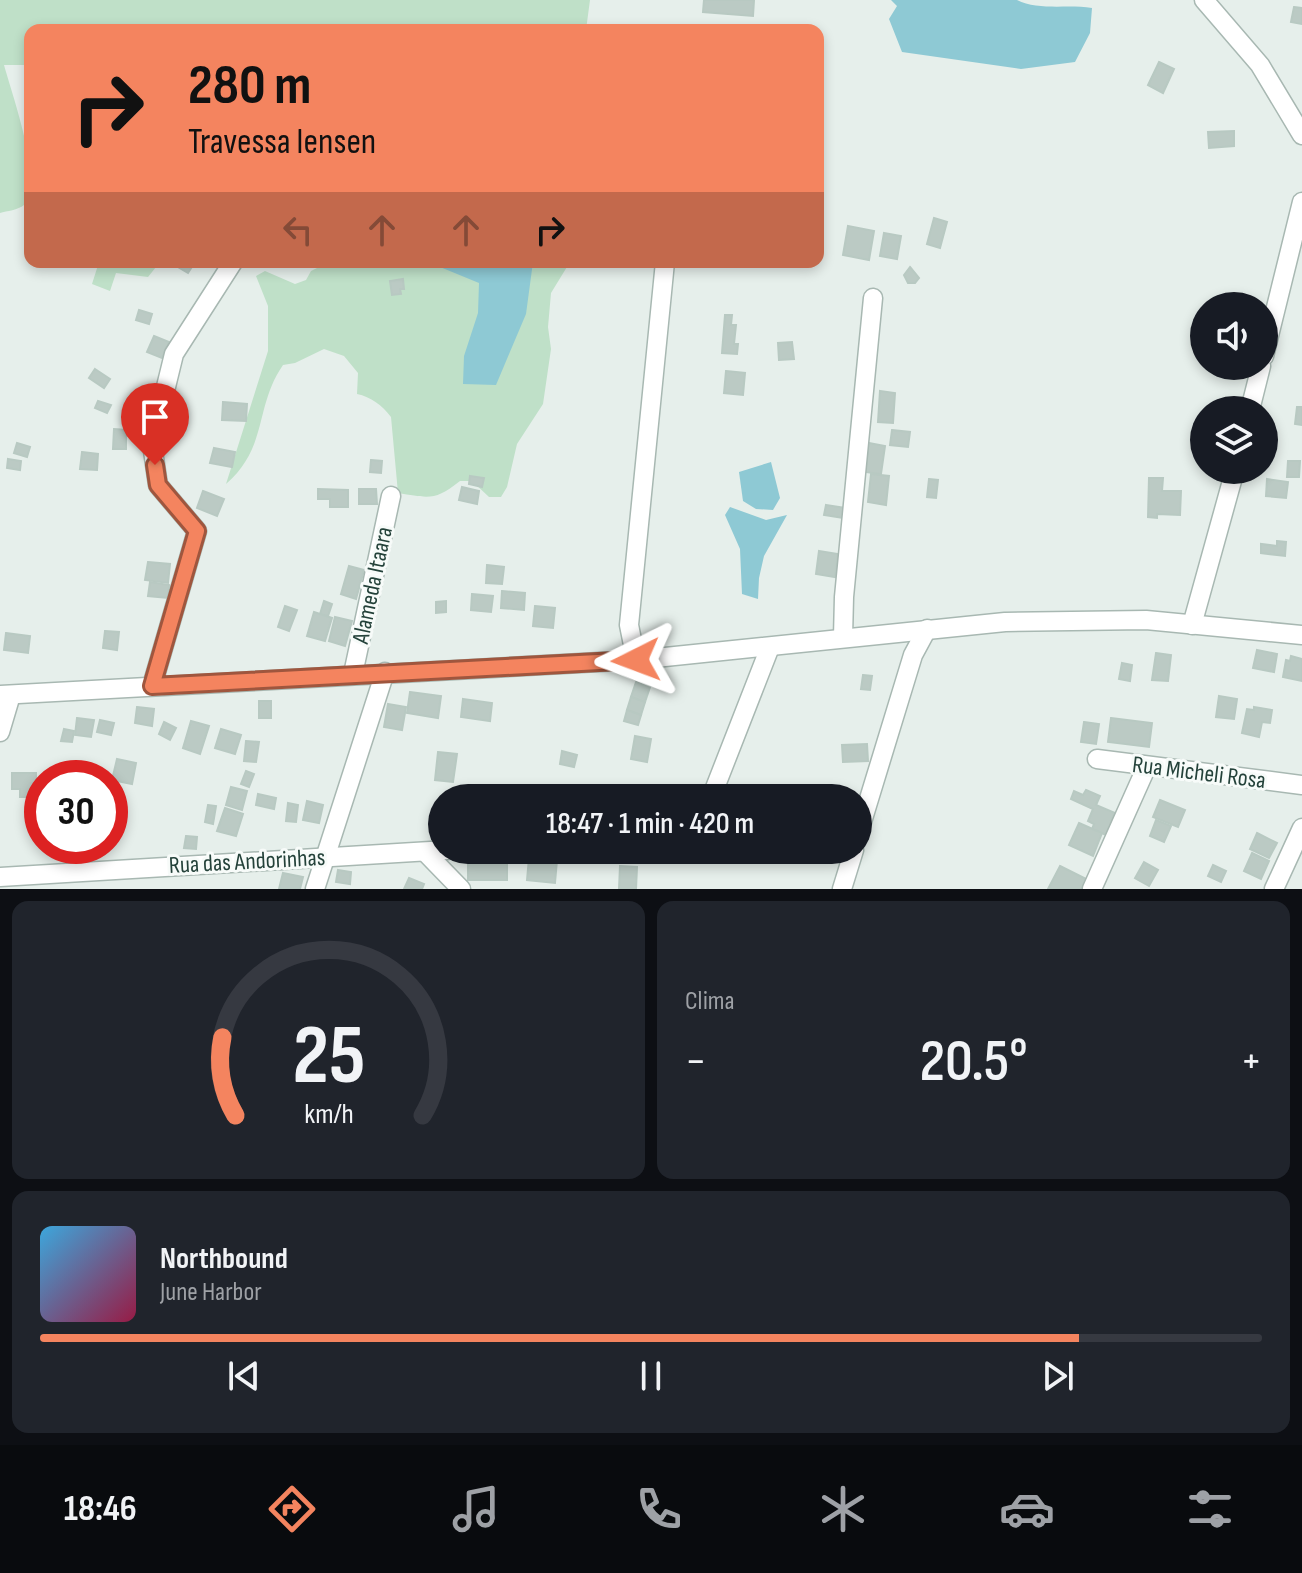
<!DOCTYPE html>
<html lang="pt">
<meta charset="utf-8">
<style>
:root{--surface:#171b24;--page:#20242c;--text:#f1f3f6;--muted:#9ea1a6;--line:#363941;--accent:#f4845f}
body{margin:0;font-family:"Sofia Sans Condensed",sans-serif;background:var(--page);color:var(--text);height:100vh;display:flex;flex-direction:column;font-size:30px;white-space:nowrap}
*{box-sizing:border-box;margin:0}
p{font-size:26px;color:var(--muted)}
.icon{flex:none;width:44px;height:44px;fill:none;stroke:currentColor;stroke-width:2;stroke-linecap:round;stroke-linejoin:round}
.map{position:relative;height:889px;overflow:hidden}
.sheet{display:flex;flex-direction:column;gap:12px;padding:12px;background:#0d0f14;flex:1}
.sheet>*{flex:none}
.banner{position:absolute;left:24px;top:24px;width:800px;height:244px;border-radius:16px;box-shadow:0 4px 12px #0003;background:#f4845f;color:#111;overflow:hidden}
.controls{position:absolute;left:1190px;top:292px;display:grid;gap:16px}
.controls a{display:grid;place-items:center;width:88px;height:88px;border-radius:50%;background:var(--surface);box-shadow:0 4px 12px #0003;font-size:40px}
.speed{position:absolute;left:24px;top:760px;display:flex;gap:16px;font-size:40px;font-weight:700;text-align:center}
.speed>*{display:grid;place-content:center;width:104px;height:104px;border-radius:50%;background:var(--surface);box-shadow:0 4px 12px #0003;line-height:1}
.speed .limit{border:12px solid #d22;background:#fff;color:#111}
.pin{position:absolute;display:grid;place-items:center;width:68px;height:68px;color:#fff;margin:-82px -34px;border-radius:50% 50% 50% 0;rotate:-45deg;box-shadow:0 0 8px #0007}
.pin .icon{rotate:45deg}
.me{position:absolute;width:88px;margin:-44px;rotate:267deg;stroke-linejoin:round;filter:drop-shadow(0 0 6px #0008)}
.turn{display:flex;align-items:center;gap:28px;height:168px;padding:0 32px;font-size:36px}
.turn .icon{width:104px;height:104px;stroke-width:2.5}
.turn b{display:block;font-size:56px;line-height:68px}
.lanes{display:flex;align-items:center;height:76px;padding:0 32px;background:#0003;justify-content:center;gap:40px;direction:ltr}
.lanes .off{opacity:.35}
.big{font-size:60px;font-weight:600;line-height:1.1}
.sheet .widget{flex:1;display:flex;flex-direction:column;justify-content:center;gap:12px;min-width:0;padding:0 28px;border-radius:16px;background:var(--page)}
.sheet .dial{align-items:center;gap:0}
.dial svg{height:208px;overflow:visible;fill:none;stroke:var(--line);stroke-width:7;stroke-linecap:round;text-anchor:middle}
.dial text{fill:var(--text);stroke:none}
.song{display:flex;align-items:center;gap:24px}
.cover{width:96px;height:96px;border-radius:12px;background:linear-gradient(135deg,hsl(200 70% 55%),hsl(340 70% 35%))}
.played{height:8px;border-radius:4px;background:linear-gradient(90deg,var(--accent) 85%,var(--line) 85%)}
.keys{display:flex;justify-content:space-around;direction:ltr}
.heat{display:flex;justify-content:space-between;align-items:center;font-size:44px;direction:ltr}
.sheet .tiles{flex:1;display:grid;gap:12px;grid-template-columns:1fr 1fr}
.widget:last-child{grid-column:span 2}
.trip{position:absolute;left:428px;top:784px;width:444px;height:80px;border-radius:40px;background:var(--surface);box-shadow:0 4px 12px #0003;font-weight:600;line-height:80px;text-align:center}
.menu{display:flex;height:128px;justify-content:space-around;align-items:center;background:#090b0e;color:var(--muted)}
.menu .icon{width:56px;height:56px}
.menu .active{color:var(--accent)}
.menu b{font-size:36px;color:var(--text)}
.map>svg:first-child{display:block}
.green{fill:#bfe0c8}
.water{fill:#8ec9d4}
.building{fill:#bbcac4;stroke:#b8c9c2;stroke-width:2}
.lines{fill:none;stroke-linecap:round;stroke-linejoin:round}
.minor-casing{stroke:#a8b8b2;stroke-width:21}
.minor{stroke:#fff;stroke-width:18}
.route-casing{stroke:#9f563e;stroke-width:20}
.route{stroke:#f4845f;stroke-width:14}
.labels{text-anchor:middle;stroke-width:6;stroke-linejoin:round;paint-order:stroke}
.street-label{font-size:24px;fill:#24423a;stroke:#f7fbf9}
</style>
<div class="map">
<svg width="1302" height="889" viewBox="0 0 1302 889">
<rect width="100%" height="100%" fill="#e6efeb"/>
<g class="green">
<path d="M 0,0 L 590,0 L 586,30 L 30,30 L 30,65 L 4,65 C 11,91 45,186 24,205 C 18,210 7,211 0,213 Z"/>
<polygon points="99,262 160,262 148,277 116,273 110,291 92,284"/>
<path d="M 329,262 L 570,262 L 551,293 L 548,327 L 551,349 L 543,404 L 517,444 L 507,487 L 501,497 L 489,497 L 472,481 L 460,481 C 435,501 429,498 398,493 L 391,417 C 382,405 371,397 357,394 L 358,373 L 344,356 L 324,349 L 295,363 L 283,365 C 254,407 269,446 226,484 L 268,351 L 268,306 L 256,276 L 265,271 L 295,284 L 306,280 L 311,271 Z"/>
</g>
<g class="water">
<path d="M 891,0 L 1017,0 C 1038,11 1068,4 1092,8 L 1090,33 L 1075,62 L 1021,69 L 902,52 L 889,19 L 897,6 Z"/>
<polygon points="435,262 533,262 526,314 496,385 463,384 464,356 478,313 479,283 440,267"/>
<polygon points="771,462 780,498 773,510 756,509 743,501 739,472"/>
<polygon points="730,507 766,520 787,515 764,556 759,578 758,599 742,594 740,549 725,515"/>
</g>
<g class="building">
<polygon points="704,0 754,0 753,16 703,12"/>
<polygon points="1294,7 1302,8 1302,24 1291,22"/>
<polygon points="1159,62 1174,69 1163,93 1148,85"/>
<polygon points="1234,131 1234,146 1209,148 1208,132"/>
<polygon points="934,218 947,222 940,248 927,244"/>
<polygon points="848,226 874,231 869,260 843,255"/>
<polygon points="884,233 901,236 897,259 880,256"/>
<polygon points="174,262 195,262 188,273 173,264"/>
<polygon points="910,267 919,278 915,283 908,283 904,275"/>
<polygon points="403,279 404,289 400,289 401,294 392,295 390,281"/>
<polygon points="139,310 152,314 149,324 136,320"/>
<polygon points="725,315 732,315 731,325 736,325 734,344 738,344 737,354 722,353"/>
<polygon points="154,336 169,342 162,358 147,352"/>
<polygon points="792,342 794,359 779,360 778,343"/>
<polygon points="95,369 110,379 104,388 89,378"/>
<polygon points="726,371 745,373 743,395 724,393"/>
<polygon points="880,391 895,393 893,423 878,422"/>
<polygon points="98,401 111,405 107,413 95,408"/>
<polygon points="223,402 247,404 246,421 222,420"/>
<polygon points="1297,407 1302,407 1302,425 1295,424"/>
<polygon points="114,429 126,430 126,449 113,449"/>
<polygon points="892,430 910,432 908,447 890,445"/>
<polygon points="17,443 30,447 27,457 14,453"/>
<polygon points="869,443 885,446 881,474 865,472"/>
<polygon points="214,448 235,452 232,467 210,463"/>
<polygon points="82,452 98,454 97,470 80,469"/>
<polygon points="8,459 21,461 20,470 7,468"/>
<polygon points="371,460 382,461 381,473 370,472"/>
<polygon points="1288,461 1300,461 1299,477 1287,477"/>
<polygon points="871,474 889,476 886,505 868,502"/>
<polygon points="470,476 484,478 482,487 469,484"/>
<polygon points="1149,478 1163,478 1162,491 1181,491 1180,515 1157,514 1157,518 1148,517"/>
<polygon points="929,479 938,480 936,498 927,497"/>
<polygon points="1267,479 1288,482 1286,498 1266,496"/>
<polygon points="462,487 479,491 477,504 459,500"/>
<polygon points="318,489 348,490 348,507 330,507 330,499 318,499"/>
<polygon points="359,489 376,489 377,504 359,504"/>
<polygon points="203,491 224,499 217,516 197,508"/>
<polygon points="826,505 846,508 844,518 824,515"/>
<polygon points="1277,541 1286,542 1285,556 1261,553 1261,544 1277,546"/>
<polygon points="819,551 838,554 835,577 816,574"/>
<polygon points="148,562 170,564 168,583 145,580"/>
<polygon points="487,565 504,567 502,584 486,583"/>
<polygon points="349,566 364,570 356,599 341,594"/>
<polygon points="150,582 169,585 168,598 148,596"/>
<polygon points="502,591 525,593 524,610 501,608"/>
<polygon points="472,594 493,596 491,612 471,610"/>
<polygon points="324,601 332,604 328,616 320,614"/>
<polygon points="446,601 446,612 436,613 436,602"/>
<polygon points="285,606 297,610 289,631 278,627"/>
<polygon points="535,606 555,608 553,628 533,626"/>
<polygon points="314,612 332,618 325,641 307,636"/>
<polygon points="335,617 352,621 345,646 329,641"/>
<polygon points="105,631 119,632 117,650 103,648"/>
<polygon points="6,633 30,636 28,653 4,650"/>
<polygon points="1257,650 1277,654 1274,672 1253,668"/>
<polygon points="1156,653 1171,655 1168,681 1152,680"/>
<polygon points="1291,656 1302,659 1302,681 1283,677 1286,660 1290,661"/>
<polygon points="1122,663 1132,665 1130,681 1119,679"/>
<polygon points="863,675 872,676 870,690 861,689"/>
<polygon points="636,682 650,687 645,702 631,697"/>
<polygon points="410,692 441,696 438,718 407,713"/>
<polygon points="1219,696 1237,699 1234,719 1216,717"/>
<polygon points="631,697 645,702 641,715 627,710"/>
<polygon points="463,699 492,703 490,721 461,717"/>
<rect x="259" y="701" width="12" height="17"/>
<polygon points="388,704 406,707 402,730 384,727"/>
<polygon points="137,707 154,709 152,726 135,723"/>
<polygon points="1254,707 1272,710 1270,723 1262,722 1259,737 1242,733 1247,709 1254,710"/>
<polygon points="627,710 641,715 638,725 624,721"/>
<polygon points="77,718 94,720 91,737 75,735"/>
<polygon points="1111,718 1152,723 1149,747 1108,742"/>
<polygon points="100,720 114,723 111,735 97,732"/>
<polygon points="191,721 209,726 200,754 183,748"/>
<polygon points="164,722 176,728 170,740 159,734"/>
<polygon points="1084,722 1099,724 1096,744 1081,742"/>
<polygon points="64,729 74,731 72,742 61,741"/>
<polygon points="221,729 241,735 235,754 215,748"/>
<polygon points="635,736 651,739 647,762 631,759"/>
<polygon points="246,741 259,742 256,762 244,761"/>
<polygon points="867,744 868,761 843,762 842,745"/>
<polygon points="562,751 577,755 574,767 560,764"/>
<polygon points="438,752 457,754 453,782 435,780"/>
<polygon points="117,759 136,763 132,784 112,780"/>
<polygon points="246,771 254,774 249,787 241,784"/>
<polygon points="12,773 36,773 36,783 31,783 31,797 20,797 20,789 12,789"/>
<polygon points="231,787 247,791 242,810 226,805"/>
<polygon points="670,787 681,789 679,798 657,798 660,788 669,790"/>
<polygon points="1086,790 1100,796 1096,805 1115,813 1106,835 1092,829 1094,824 1088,821 1093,809 1071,799 1074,791 1083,795"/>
<polygon points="258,794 276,798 274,809 256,805"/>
<polygon points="1160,800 1185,810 1178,827 1153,817"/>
<polygon points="307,801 323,805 319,823 303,820"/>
<polygon points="288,803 298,805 296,822 286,821"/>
<polygon points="208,805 216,806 213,824 205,822"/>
<polygon points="225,808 243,814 236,836 217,831"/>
<polygon points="1156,820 1171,826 1164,842 1150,836"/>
<polygon points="1079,823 1102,833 1093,856 1069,845"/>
<polygon points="1257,833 1277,843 1269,858 1250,849"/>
<polygon points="186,836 197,837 196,849 184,848"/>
<polygon points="1252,853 1269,861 1261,879 1244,871"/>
<polygon points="529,858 557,860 555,883 527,880"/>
<polygon points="468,861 507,862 507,880 468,880"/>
<polygon points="1144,862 1158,870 1149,886 1135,878"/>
<polygon points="1213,865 1226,871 1221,882 1208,876"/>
<polygon points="620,866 637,867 636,889 619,889"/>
<polygon points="1060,866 1090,881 1085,889 1048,889"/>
<polygon points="338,870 351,872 350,884 336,882"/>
<polygon points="283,873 303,877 300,889 279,889"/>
<polygon points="409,878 424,884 422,889 404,889"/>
</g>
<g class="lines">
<defs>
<g id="minor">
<polyline points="1204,0 1260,65 1302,135"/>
<polyline points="1264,356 1302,202"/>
<polyline points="1250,410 1261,366"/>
<polyline points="1192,625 1235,470"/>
<polyline points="843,637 844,597 873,298"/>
<polyline points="636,660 629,625 665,262"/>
<polyline points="353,674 391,496"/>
<polyline points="152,686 197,531 158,485 152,444 174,354 233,262"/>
<polyline points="0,695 636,660 1005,622 1146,620 1302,635"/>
<polyline points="0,732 11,695"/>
<polyline points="1097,759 1302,785"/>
<polyline points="711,798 770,647"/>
<polyline points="858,835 913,655 927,629"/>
<polyline points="425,852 461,889"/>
<polyline points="0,877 447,850"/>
<polyline points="315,889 385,672"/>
<polyline points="842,889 854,850"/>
<polyline points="1092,889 1147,766"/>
<polyline points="1274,889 1302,828"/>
</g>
</defs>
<use href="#minor" class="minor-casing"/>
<use href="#minor" class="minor"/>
</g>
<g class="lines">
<defs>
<polyline id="route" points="155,465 158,485 197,531 152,686 636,660"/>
</defs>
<use href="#route" class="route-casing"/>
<use href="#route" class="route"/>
</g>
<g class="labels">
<g class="street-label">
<text transform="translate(372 585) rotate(-78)" y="8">Alameda Itaara</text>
<text transform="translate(1199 772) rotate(7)" y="8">Rua Micheli Rosa</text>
<text transform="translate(247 861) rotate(-3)" y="8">Rua das Andorinhas</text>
</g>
</g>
</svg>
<div class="controls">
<a><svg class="icon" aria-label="sound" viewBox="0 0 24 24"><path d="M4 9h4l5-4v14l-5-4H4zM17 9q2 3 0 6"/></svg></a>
<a><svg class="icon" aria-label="layers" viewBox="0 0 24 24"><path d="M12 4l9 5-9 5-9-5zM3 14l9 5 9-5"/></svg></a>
</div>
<div class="speed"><div class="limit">30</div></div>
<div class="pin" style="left:155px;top:465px;background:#d93025"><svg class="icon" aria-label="arrive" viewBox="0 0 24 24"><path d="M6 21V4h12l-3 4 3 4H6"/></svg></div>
<svg class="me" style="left:636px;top:660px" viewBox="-20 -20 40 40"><path d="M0-17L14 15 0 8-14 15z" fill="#f4845f" stroke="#fff" stroke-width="4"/></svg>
<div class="trip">18:47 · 1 min · 420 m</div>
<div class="banner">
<div class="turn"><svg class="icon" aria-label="right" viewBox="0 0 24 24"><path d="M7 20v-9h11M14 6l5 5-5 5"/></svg><div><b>280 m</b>Travessa Iensen</div></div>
<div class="lanes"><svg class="icon off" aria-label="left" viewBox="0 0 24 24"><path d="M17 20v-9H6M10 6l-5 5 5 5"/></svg><svg class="icon off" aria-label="ahead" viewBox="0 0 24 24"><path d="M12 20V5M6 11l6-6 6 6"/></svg><svg class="icon off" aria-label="ahead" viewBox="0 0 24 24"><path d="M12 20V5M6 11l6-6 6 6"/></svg><svg class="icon" aria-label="right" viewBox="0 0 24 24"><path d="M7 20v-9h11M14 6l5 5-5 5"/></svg></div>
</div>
</div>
<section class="sheet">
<div class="tiles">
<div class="widget dial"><svg viewBox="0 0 100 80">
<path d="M14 69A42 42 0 1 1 86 69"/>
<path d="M14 69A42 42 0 0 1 9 39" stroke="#f4845f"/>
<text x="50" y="56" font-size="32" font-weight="700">25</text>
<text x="50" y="72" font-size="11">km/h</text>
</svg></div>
<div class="widget"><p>Clima</p>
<div class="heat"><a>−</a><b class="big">20.5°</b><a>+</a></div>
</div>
<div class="widget">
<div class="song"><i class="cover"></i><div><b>Northbound</b><p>June Harbor</p></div></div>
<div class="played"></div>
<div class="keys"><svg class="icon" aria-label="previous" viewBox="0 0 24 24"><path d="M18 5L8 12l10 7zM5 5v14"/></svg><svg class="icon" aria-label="pause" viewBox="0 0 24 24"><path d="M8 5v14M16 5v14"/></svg><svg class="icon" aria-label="next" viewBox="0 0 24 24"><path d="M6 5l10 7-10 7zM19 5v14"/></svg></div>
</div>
</div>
</section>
<nav class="menu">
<b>18:46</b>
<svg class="icon active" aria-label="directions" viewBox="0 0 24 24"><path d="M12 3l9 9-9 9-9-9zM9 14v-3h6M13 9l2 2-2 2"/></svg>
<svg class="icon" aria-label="music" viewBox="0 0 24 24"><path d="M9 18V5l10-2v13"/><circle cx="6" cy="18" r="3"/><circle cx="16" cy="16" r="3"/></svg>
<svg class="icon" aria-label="phone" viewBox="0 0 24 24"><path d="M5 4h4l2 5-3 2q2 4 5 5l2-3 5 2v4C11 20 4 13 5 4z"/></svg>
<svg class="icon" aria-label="climate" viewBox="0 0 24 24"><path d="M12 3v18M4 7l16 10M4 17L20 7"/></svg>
<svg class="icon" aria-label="car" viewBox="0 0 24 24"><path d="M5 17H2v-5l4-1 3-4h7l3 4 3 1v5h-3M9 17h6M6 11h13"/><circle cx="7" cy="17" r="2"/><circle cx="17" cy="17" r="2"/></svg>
<svg class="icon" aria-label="filters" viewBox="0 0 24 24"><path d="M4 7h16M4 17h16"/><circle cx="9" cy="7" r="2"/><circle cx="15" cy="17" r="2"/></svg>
</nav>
